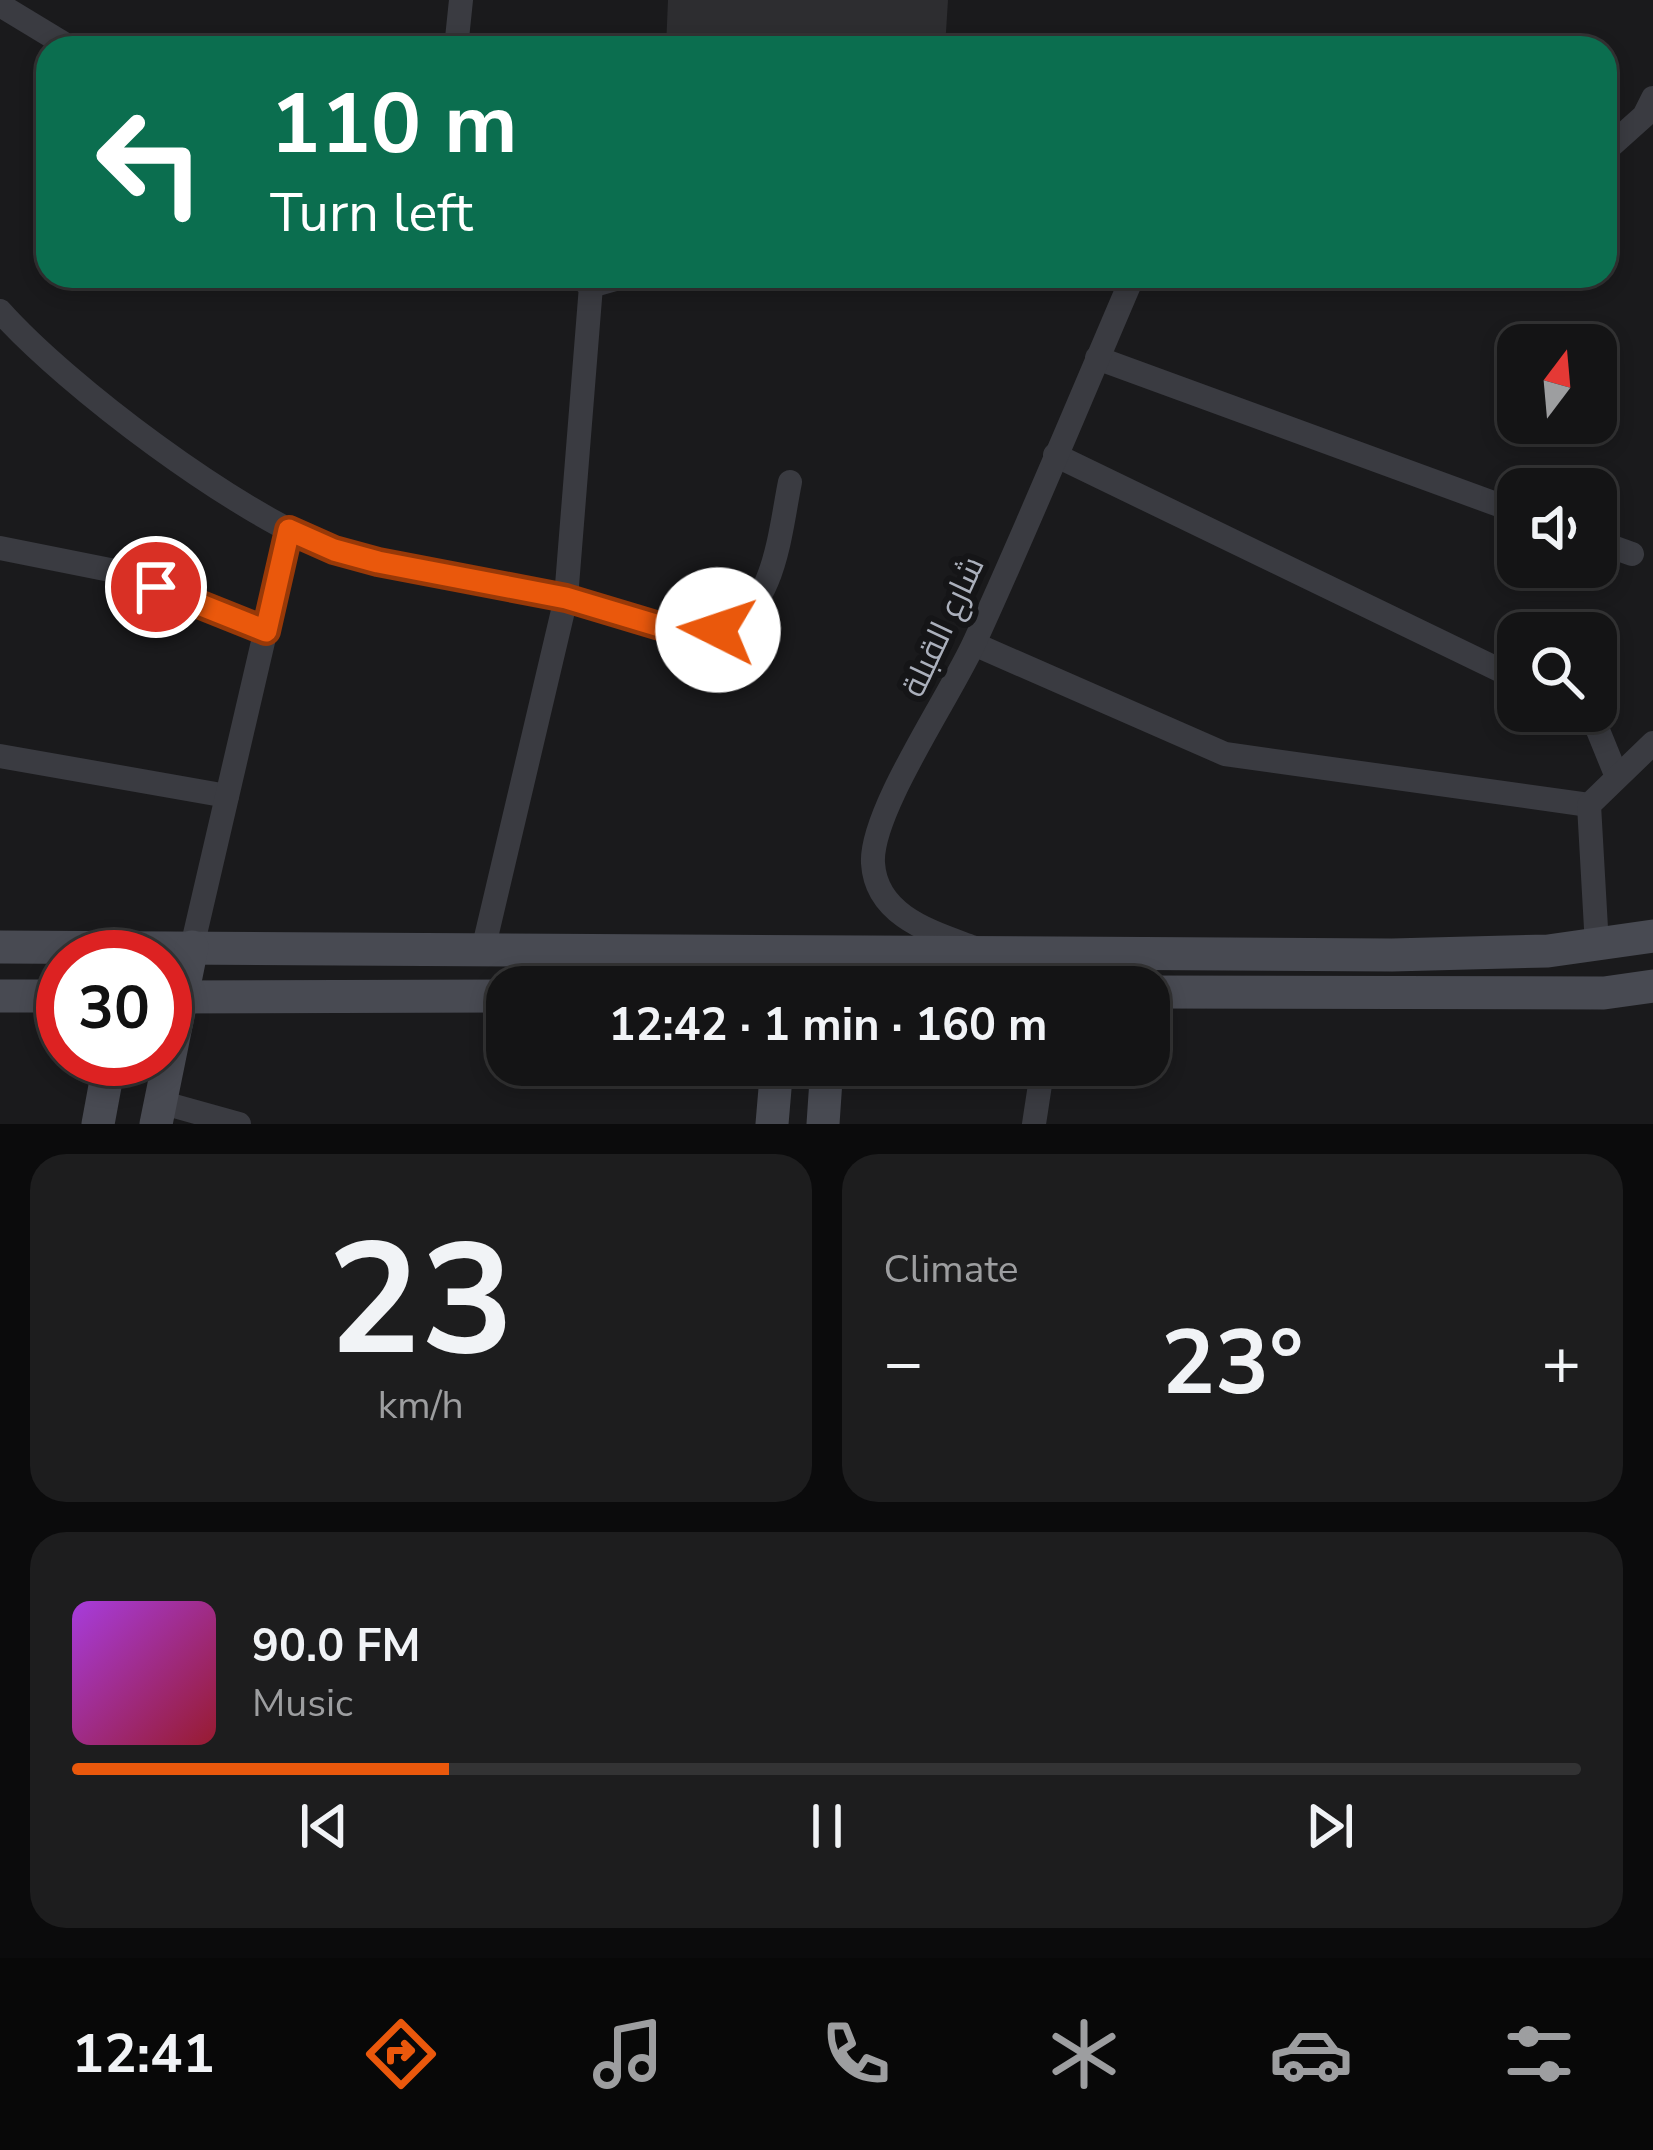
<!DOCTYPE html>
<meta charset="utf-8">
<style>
:root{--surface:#141415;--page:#1d1d1e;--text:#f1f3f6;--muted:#9d9ea0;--line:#333334;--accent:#ea580c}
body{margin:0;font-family:"Nunito Sans",Cairo,sans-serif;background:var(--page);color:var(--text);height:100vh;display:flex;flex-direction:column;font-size:45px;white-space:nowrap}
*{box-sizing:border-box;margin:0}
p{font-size:39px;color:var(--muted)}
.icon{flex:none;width:66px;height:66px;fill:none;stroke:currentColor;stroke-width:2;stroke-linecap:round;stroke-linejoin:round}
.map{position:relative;height:1124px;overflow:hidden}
.drawer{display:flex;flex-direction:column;gap:30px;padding:30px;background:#0b0b0c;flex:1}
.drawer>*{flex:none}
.hud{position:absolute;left:36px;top:36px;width:1581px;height:252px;border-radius:36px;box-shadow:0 6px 18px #0003,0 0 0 3px var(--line);background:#0b6e4f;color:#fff;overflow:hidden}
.needle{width:78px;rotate:16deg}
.fabs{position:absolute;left:1497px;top:324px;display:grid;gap:24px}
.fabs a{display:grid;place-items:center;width:120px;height:120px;border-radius:24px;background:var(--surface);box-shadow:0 6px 18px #0003,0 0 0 3px var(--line);font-size:60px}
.speed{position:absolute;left:36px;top:930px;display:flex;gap:24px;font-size:60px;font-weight:700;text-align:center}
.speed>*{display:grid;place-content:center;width:156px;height:156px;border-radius:50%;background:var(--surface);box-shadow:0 6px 18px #0003,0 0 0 3px var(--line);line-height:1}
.speed .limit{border:18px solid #d22;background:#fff;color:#111}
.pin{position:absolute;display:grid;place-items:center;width:102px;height:102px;color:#fff;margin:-51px;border:6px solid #fff;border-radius:50%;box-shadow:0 3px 12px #0007}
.me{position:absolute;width:132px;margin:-66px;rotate:274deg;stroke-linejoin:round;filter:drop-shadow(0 0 9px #0008)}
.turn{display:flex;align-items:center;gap:42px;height:252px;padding:0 36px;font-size:54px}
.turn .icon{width:156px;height:156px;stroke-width:2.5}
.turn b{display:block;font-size:84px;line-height:102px}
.big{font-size:90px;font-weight:700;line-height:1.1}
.drawer .widget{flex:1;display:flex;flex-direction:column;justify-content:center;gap:18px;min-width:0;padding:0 42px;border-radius:36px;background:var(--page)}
.drawer .dial{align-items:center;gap:0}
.dial b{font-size:156px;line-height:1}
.song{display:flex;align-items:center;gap:36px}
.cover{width:144px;height:144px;border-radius:18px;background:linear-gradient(135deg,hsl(280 70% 55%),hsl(350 70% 35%))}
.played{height:12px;border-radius:6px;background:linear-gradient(90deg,var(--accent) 25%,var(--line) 25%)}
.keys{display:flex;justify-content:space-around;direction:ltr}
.heat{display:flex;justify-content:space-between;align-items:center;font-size:66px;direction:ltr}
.drawer .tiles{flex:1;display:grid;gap:30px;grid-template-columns:1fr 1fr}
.widget:last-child{grid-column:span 2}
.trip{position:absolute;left:486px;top:966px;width:684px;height:120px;border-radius:36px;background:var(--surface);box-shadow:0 6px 18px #0003,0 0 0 3px var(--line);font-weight:700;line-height:120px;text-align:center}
.menu{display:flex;height:192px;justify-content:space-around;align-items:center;background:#080808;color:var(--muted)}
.menu .icon{width:84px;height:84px}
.menu .on{color:var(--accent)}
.menu b{font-size:54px;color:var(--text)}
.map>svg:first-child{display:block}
.building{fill:#2d2d30}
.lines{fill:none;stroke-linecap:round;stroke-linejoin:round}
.street{stroke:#3a3b41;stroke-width:24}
.secondary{stroke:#484a52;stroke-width:33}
.route-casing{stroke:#983908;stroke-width:30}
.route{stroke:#ea580c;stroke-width:21}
.labels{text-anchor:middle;stroke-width:12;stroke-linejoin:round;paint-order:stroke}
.street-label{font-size:33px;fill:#abb0bc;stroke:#151517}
</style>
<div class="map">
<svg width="1653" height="1124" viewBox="0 0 1653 1124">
<rect width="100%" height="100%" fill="#1a1a1c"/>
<polygon class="building" points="668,0 948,0 945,48 666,48"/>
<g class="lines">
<g class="street">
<polyline points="0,5 71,48"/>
<polyline points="456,48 461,0"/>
<polyline points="1605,151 1644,116 1653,98"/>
<polyline points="577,276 591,286 626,276"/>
<polyline points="1460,276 1466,276"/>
<path d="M 0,311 C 68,387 237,514 333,550 C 406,577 490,579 566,598 C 611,610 669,641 717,630 C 775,616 780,530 790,482"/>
<polyline points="1097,358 1518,512"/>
<polyline points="1055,455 1518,679"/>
<polyline points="1596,541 1632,554"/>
<polyline points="0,548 120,572 266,631"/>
<polyline points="974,644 1225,754 1589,805"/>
<polyline points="1578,711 1595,723 1617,777"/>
<polyline points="0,756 227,796"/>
<polyline points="1597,946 1589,805 1653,743"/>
<polyline points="192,947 289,530"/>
<path d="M 972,947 C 932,932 876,916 873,863 C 870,811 953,692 976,639 C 1031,519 1081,397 1133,276"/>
<polyline points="483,950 566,598 591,286"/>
<polyline points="160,1102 239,1124"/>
<polyline points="1034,1124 1043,1065"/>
</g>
<g class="secondary">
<polyline points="0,947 1392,955 1548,951 1653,936"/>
<polyline points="1149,992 1604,993 1653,986"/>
<polyline points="0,996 63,996"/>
<polyline points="165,997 507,996"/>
<polyline points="98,1124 110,1059"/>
<polyline points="156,1124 192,947"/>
<polyline points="772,1124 777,1065"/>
<polyline points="823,1124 827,1065"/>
</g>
</g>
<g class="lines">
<defs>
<polyline id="route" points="156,587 266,631 289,530 334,550 378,562 566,598 666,628 718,630"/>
</defs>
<use href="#route" class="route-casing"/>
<use href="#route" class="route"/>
</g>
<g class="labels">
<g class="street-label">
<text transform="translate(942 626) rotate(-65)" y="12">شارع القبلة</text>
</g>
</g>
</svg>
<div class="fabs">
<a><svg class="needle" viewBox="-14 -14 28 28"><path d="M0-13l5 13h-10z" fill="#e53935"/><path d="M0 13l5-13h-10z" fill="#9d9ea0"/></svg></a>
<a><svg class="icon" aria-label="sound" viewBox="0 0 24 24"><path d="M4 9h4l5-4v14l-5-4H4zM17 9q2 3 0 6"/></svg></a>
<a><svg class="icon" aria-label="search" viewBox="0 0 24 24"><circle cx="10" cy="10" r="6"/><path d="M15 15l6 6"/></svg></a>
</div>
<div class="speed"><div class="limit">30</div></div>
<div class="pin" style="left:156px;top:587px;background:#d93025"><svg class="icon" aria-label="arrive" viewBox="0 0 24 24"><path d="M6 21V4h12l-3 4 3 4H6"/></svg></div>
<svg class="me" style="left:718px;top:630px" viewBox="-20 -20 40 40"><circle r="19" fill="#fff"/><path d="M0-13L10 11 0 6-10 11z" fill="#ea580c"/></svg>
<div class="trip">12:42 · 1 min · 160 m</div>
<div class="hud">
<div class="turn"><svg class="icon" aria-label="left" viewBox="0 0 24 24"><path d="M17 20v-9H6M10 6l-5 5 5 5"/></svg><div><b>110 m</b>Turn left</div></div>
</div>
</div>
<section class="drawer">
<div class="tiles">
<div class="widget dial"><b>23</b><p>km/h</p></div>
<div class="widget"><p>Climate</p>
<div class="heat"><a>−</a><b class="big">23°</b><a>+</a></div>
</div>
<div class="widget">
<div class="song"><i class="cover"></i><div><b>90.0 FM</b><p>Music</p></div></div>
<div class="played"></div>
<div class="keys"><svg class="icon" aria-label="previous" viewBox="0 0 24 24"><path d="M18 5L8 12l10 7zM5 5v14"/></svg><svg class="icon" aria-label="pause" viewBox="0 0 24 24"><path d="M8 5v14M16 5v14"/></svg><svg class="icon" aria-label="next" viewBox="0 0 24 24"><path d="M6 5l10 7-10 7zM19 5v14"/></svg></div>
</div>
</div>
</section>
<nav class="menu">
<b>12:41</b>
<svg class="icon on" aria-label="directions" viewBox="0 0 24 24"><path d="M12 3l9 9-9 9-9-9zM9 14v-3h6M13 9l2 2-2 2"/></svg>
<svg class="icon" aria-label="music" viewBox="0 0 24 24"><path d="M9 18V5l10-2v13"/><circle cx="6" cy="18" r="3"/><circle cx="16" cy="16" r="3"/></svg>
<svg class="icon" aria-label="phone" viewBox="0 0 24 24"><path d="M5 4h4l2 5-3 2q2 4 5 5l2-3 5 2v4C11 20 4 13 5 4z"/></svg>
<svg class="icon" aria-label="climate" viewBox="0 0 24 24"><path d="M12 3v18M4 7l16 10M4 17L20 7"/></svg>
<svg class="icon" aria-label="car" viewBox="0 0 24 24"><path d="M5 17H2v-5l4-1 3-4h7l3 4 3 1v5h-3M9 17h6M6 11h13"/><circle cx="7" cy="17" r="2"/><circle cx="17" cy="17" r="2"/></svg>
<svg class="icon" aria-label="filters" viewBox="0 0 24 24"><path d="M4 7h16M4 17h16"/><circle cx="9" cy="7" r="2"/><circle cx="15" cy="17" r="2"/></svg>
</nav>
